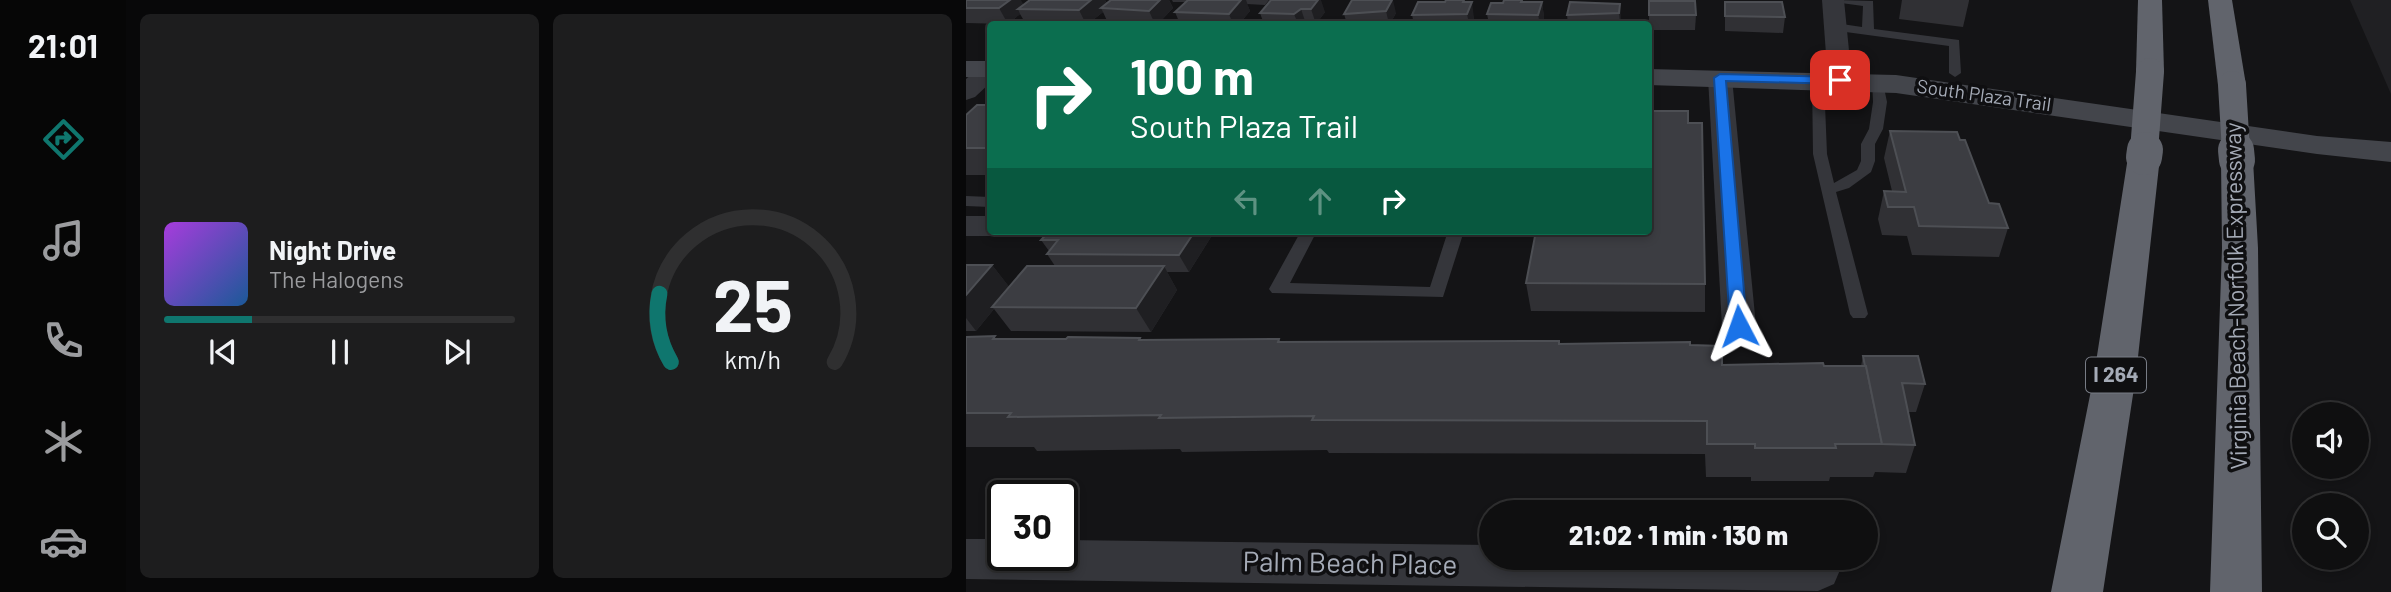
<!DOCTYPE html>
<meta charset="utf-8">
<style>
:root{--surface:#0f0f10;--page:#1d1d1e;--text:#f1f3f6;--muted:#9b9c9f;--line:#2f2f30;--accent:#0f766e}
body{margin:0;font-family:Barlow,sans-serif;background:var(--page);color:var(--text);height:100vh;display:flex;flex-direction:column;font-size:26px;white-space:nowrap}
*{box-sizing:border-box;margin:0}
p{font-size:23px;color:var(--muted)}
.icon{flex:none;width:38px;height:38px;fill:none;stroke:currentColor;stroke-width:2;stroke-linecap:round;stroke-linejoin:round}
.map{position:relative;flex:1;overflow:hidden}
.drawer{display:flex;flex-direction:column;gap:14px;padding:14px;background:#080809;width:840px}
.drawer>*{flex:none}
.banner{position:absolute;left:21px;top:21px;width:665px;height:214px;border-radius:7px;box-shadow:0 4px 10px #0003,0 0 0 2px var(--line);background:#0b6e4f;color:#fff;overflow:hidden}
.fabs{position:absolute;left:1326px;top:402px;display:grid;gap:14px}
.fabs a{display:grid;place-items:center;width:77px;height:77px;border-radius:50%;background:var(--surface);box-shadow:0 4px 10px #0003,0 0 0 2px var(--line);font-size:35px}
.speed{position:absolute;left:21px;top:480px;display:flex;gap:14px;font-size:35px;font-weight:700;text-align:center}
.speed>*{display:grid;place-content:center;width:91px;height:91px;border-radius:50%;background:var(--surface);box-shadow:0 4px 10px #0003,0 0 0 2px var(--line);line-height:1}
.speed .limit{border:4px solid #111;border-radius:10px;background:#fff;color:#111}
.pin{position:absolute;display:grid;place-items:center;width:60px;height:60px;color:#fff;margin:-30px;border-radius:14px;box-shadow:0 4px 10px #0006}
.me{position:absolute;width:77px;margin:-38px;rotate:356deg;stroke-linejoin:round;filter:drop-shadow(0 0 5px #0008)}
.turn{display:flex;align-items:center;gap:24px;height:147px;padding:0 28px;font-size:32px}
.turn .icon{width:91px;height:91px;stroke-width:2.5}
.turn b{display:block;font-size:49px;line-height:60px}
.lanes{display:flex;align-items:center;height:66px;padding:0 28px;background:#0003;justify-content:center;gap:35px;direction:ltr}
.lanes .off{opacity:.35}
.drawer .tile{flex:1;display:flex;flex-direction:column;justify-content:center;gap:10px;min-width:0;padding:0 24px;border-radius:10px;background:var(--page)}
.drawer .dial{align-items:center;gap:0}
.dial svg{height:182px;overflow:visible;fill:none;stroke:var(--line);stroke-width:7;stroke-linecap:round;text-anchor:middle}
.dial text{fill:var(--text);stroke:none}
.song{display:flex;align-items:center;gap:21px}
.cover{width:84px;height:84px;border-radius:10px;background:linear-gradient(135deg,hsl(280 70% 55%),hsl(210 70% 35%))}
.played{height:7px;border-radius:4px;background:linear-gradient(90deg,var(--accent) 25%,var(--line) 25%)}
.keys{display:flex;justify-content:space-around;direction:ltr}
.drawer .tiles{flex:1;display:grid;gap:14px;grid-template-columns:repeat(2,1fr)}
.trip{position:absolute;left:513px;top:500px;width:399px;height:70px;border-radius:35px;background:var(--surface);box-shadow:0 4px 10px #0003,0 0 0 2px var(--line);font-weight:800;line-height:70px;text-align:center}
main{display:flex;flex:1;min-height:0}
.tab-bar{display:flex;flex-direction:column;width:126px;justify-content:space-around;align-items:center;background:#060606;color:var(--muted)}
.tab-bar .icon{width:49px;height:49px}
.tab-bar .active{color:var(--accent)}
.tab-bar b{font-size:32px;color:var(--text)}
.map>svg:first-child{display:block}
.built{fill:#202023}
.lines{fill:none;stroke-linecap:round;stroke-linejoin:round}
.service{fill:#35363b;fill-rule:evenodd}
.minor{fill:#35363b;fill-rule:evenodd}
.secondary{fill:#43454b;fill-rule:evenodd}
.motorway{fill:#61646c;fill-rule:evenodd}
.motorway-bridge-far1{stroke:#61646c;stroke-width:28}
.motorway-bridge{stroke:#61646c;stroke-width:36}
.wall{fill:#303034}
.shaded-wall{fill:#1f1f22}
.building{fill:#3c3d42;stroke:#4d4f54;stroke-width:2}
.route{fill:#1a73e8;stroke:#114b97;stroke-width:2}
.labels{text-anchor:middle;stroke-width:7;stroke-linejoin:round;paint-order:stroke}
.far-street-label{font-size:19px;fill:#a5abb7;stroke:#0f0f11}
.shield{fill:#0f0f11;stroke:#787c85;stroke-width:2}
.shield-label{font-size:21px;font-weight:bold;fill:#a5abb7}
.street-label{font-size:23px;fill:#a5abb7;stroke:#0f0f11}
.near-street-label{font-size:28px;fill:#a5abb7;stroke:#0f0f11}
</style>
<main>
<nav class="tab-bar">
<b>21:01</b>
<svg class="icon active" aria-label="directions" viewBox="0 0 24 24"><path d="M12 3l9 9-9 9-9-9zM9 14v-3h6M13 9l2 2-2 2"/></svg>
<svg class="icon" aria-label="music" viewBox="0 0 24 24"><path d="M9 18V5l10-2v13"/><circle cx="6" cy="18" r="3"/><circle cx="16" cy="16" r="3"/></svg>
<svg class="icon" aria-label="phone" viewBox="0 0 24 24"><path d="M5 4h4l2 5-3 2q2 4 5 5l2-3 5 2v4C11 20 4 13 5 4z"/></svg>
<svg class="icon" aria-label="climate" viewBox="0 0 24 24"><path d="M12 3v18M4 7l16 10M4 17L20 7"/></svg>
<svg class="icon" aria-label="car" viewBox="0 0 24 24"><path d="M5 17H2v-5l4-1 3-4h7l3 4 3 1v5h-3M9 17h6M6 11h13"/><circle cx="7" cy="17" r="2"/><circle cx="17" cy="17" r="2"/></svg>
</nav>
<section class="drawer">
<div class="tiles">
<div class="tile">
<div class="song"><i class="cover"></i><div><b>Night Drive</b><p>The Halogens</p></div></div>
<div class="played"></div>
<div class="keys"><svg class="icon" aria-label="previous" viewBox="0 0 24 24"><path d="M18 5L8 12l10 7zM5 5v14"/></svg><svg class="icon" aria-label="pause" viewBox="0 0 24 24"><path d="M8 5v14M16 5v14"/></svg><svg class="icon" aria-label="next" viewBox="0 0 24 24"><path d="M6 5l10 7-10 7zM19 5v14"/></svg></div>
</div>
<div class="tile dial"><svg viewBox="0 0 100 80">
<path d="M14 69A42 42 0 1 1 86 69"/>
<path d="M14 69A42 42 0 0 1 9 39" stroke="#0f766e"/>
<text x="50" y="56" font-size="32" font-weight="700">25</text>
<text x="50" y="72" font-size="11">km/h</text>
</svg></div>
</div>
</section>
<div class="map">
<svg width="1425" height="592" viewBox="0 0 1425 592">
<rect width="100%" height="100%" fill="#141416"/>
<polygon class="built" points="1384,0 1425,0 1425,94"/>
<g class="lines">
<g class="service">
<polygon points="869,0 907,1 908,29 993,40 995,73 989,77 983,73 983,46 865,30 863,27 869,23 896,27 897,6 875,3"/>
<polygon points="852,76 858,80 861,154 868,183 891,170 895,161 895,144 903,129 907,102 906,80 911,79 917,83 921,102 917,129 909,144 909,161 905,172 883,188 870,192 902,314 899,318 887,318 884,314 847,154 846,80"/>
<polygon points="0,196 24,197 24,207 0,206"/>
<polygon points="335,231 351,231 324,283 464,287 482,231 498,231 477,297 306,293 303,289"/>
</g>
<g class="minor">
<polygon points="856,0 878,0 886,81 883,86 874,88 865,86 862,81"/>
<polygon points="24,64 24,83 9,97 0,100 0,79 15,66"/>
<polygon points="754,71 763,73 766,78 790,326 785,335 773,338 761,335 756,326 742,78 745,73"/>
<polygon points="0,216 24,216 24,231 36,231 24,236 0,236"/>
<polygon points="0,539 37,539 37,555 96,555 96,540 525,545 525,558 869,558 874,570 868,584 852,591 0,579"/>
</g>
<g class="secondary">
<rect x="0" y="61" width="24" height="16"/>
<polygon points="682,69 930,75 1351,136 1425,142 1425,162 1351,154 930,93 682,85"/>
</g>
<g class="motorway">
<polygon points="1172,0 1196,0 1198,72 1194,78 1184,80 1174,78 1170,72"/>
<polygon points="1242,0 1266,0 1280,85 1276,91 1266,94 1256,91 1252,85"/>
<polygon points="1178,147 1189,150 1194,157 1170,375 1137,592 1085,592 1128,375 1162,157 1167,150"/>
<polygon points="1271,150 1282,153 1287,160 1292,248 1296,592 1244,592 1256,248 1255,160 1260,153"/>
</g>
<g class="motorway-bridge-far1">
<polyline points="1266,85 1270,151"/>
<polyline points="1178,151 1184,72"/>
</g>
<g class="motorway-bridge">
<polyline points="1270,150 1271,160"/>
<polyline points="1178,157 1179,150"/>
</g>
</g>
<g class="wall">
<polygon points="0,0 58,5 64,0 139,0 141,3 145,0 203,0 207,8 192,24 142,23 137,12 122,24 60,24 54,14 42,24 0,23"/>
<polygon points="206,0 303,0 299,5 281,4 284,11 273,24 214,24 209,12 219,2 207,2"/>
<polygon points="305,0 359,12 350,24 298,24 294,13"/>
<polygon points="386,0 430,13 424,24 381,24 378,14"/>
<polygon points="538,0 557,0 557,2 576,2 578,17 576,24 523,24 521,14 537,3"/>
<polygon points="936,0 1003,0 1003,1 997,27 933,19"/>
<polygon points="501,2 508,18 506,24 448,24 446,15"/>
<polygon points="759,2 819,17 817,33 759,31"/>
<polygon points="654,4 654,24 602,24 601,15"/>
<polygon points="683,15 730,15 729,30 683,30"/>
<polygon points="24,105 24,175 0,175 0,115"/>
<polygon points="722,123 739,284 739,312 565,311 560,283"/>
<polygon points="924,131 1023,203 1042,228 1033,257 946,255 941,236 916,235 912,219 918,191 926,191 918,158"/>
<polygon points="245,237 223,272 201,272 211,290 185,332 45,331 28,309 10,331 0,331 0,265 26,265 43,287 89,266 81,254 83,251 75,240"/>
<polygon points="0,337 32,339 100,339 174,338 176,340 313,339 315,342 593,341 594,344 724,345 756,365 895,366 897,356 959,384 950,412 942,412 949,445 940,473 909,472 907,477 864,477 863,481 785,481 785,477 740,477 739,454 363,453 361,450 216,452 214,449 71,451 68,447 0,447"/>
</g>
<g class="shaded-wall">
<polygon points="32,0 55,0 60,9 52,9 54,14 42,24 33,8"/>
<polygon points="125,0 139,0 142,7 135,8 137,12 122,24 120,24 113,10"/>
<polygon points="194,0 203,0 207,8 192,24 189,24 183,11"/>
<polygon points="275,0 280,0 284,11 273,24 267,24 263,14"/>
<polygon points="352,0 355,0 359,12 350,24 345,9"/>
<polygon points="426,0 427,0 430,13 424,24 423,24 420,11"/>
<polygon points="506,2 508,18 506,24 503,24 501,14"/>
<polygon points="576,2 578,17 576,24 574,24 572,15"/>
<polygon points="654,4 655,19 654,24 653,13"/>
<polygon points="335,9 340,24 332,24 328,14"/>
<polygon points="229,231 242,231 245,237 223,272 213,255"/>
<polygon points="26,265 45,289 26,307 28,309 10,331 0,318 0,295"/>
<polygon points="198,266 211,290 185,332 170,308"/>
</g>
<g class="building">
<polygon points="0,0 44,0 33,8 0,8"/>
<polygon points="64,0 125,0 113,10 52,9"/>
<polygon points="145,0 194,0 183,11 135,8"/>
<polygon points="222,0 275,0 263,14 209,12"/>
<polygon points="305,0 352,0 345,9 335,9 328,14 294,13"/>
<polygon points="386,0 426,0 420,11 378,14"/>
<polygon points="480,0 498,0 497,2 506,2 501,14 446,15 452,2 479,2"/>
<polygon points="538,0 556,0 555,2 576,2 572,15 521,14 525,3 537,3"/>
<polygon points="683,1 729,1 730,15 683,15"/>
<polygon points="604,2 654,4 653,13 601,15"/>
<polygon points="759,2 816,2 819,17 759,16"/>
<polygon points="11,105 24,105 24,148 0,148 0,115"/>
<polygon points="682,111 722,111 722,123 736,123 739,284 560,283 570,231 682,231"/>
<polygon points="924,131 991,132 994,140 999,140 1023,203 1033,204 1042,228 953,226 948,207 922,207 918,191 940,192"/>
<polygon points="83,231 229,231 213,255 81,254 92,240 75,240"/>
<polygon points="0,265 26,265 0,295"/>
<polygon points="61,266 198,266 170,308 26,307"/>
<polygon points="29,336 27,339 100,339 102,337 174,338 173,340 313,339 312,342 593,341 593,344 724,342 724,345 756,346 756,365 857,363 858,366 900,366 916,444 869,444 870,448 789,448 789,444 741,444 741,421 346,420 348,416 193,418 195,415 42,417 45,413 0,413 0,337"/>
<polygon points="897,356 952,356 959,384 936,383 949,445 916,444 900,366 899,366"/>
</g>
<polygon class="route" points="754,74 874,77 880,80 874,84 760,81 781,326 773,332 764,326 748,78"/>
<g class="labels">
<g class="far-street-label">
<text transform="translate(1018 95) rotate(8)" y="7">South Plaza Trail</text>
</g>
<rect class="shield" x="1120" y="357.5" width="60" height="35" rx="5"/>
<g class="shield-label">
<text x="1150" y="382">I 264</text>
</g>
<g class="street-label">
<text transform="translate(1270 296) rotate(-91)" y="8">Virginia Beach-Norfolk Expressway</text>
</g>
<g class="near-street-label">
<text transform="translate(384 563) rotate(1)" y="10">Palm Beach Place</text>
</g>
</g>
</svg>
<div class="fabs">
<a><svg class="icon" aria-label="sound" viewBox="0 0 24 24"><path d="M4 9h4l5-4v14l-5-4H4zM17 9q2 3 0 6"/></svg></a>
<a><svg class="icon" aria-label="search" viewBox="0 0 24 24"><circle cx="10" cy="10" r="6"/><path d="M15 15l6 6"/></svg></a>
</div>
<div class="speed"><div class="limit">30</div></div>
<div class="pin" style="left:874px;top:80px;background:#d93025"><svg class="icon" aria-label="arrive" viewBox="0 0 24 24"><path d="M6 21V4h12l-3 4 3 4H6"/></svg></div>
<svg class="me" style="left:773px;top:326px" viewBox="-20 -20 40 40"><path d="M0-17L14 15 0 8-14 15z" fill="#1a73e8" stroke="#fff" stroke-width="4"/></svg>
<div class="trip">21:02 · 1 min · 130 m</div>
<div class="banner">
<div class="turn"><svg class="icon" aria-label="right" viewBox="0 0 24 24"><path d="M7 20v-9h11M14 6l5 5-5 5"/></svg><div><b>100 m</b>South Plaza Trail</div></div>
<div class="lanes"><svg class="icon off" aria-label="left" viewBox="0 0 24 24"><path d="M17 20v-9H6M10 6l-5 5 5 5"/></svg><svg class="icon off" aria-label="ahead" viewBox="0 0 24 24"><path d="M12 20V5M6 11l6-6 6 6"/></svg><svg class="icon" aria-label="right" viewBox="0 0 24 24"><path d="M7 20v-9h11M14 6l5 5-5 5"/></svg></div>
</div>
</div>
</main>
